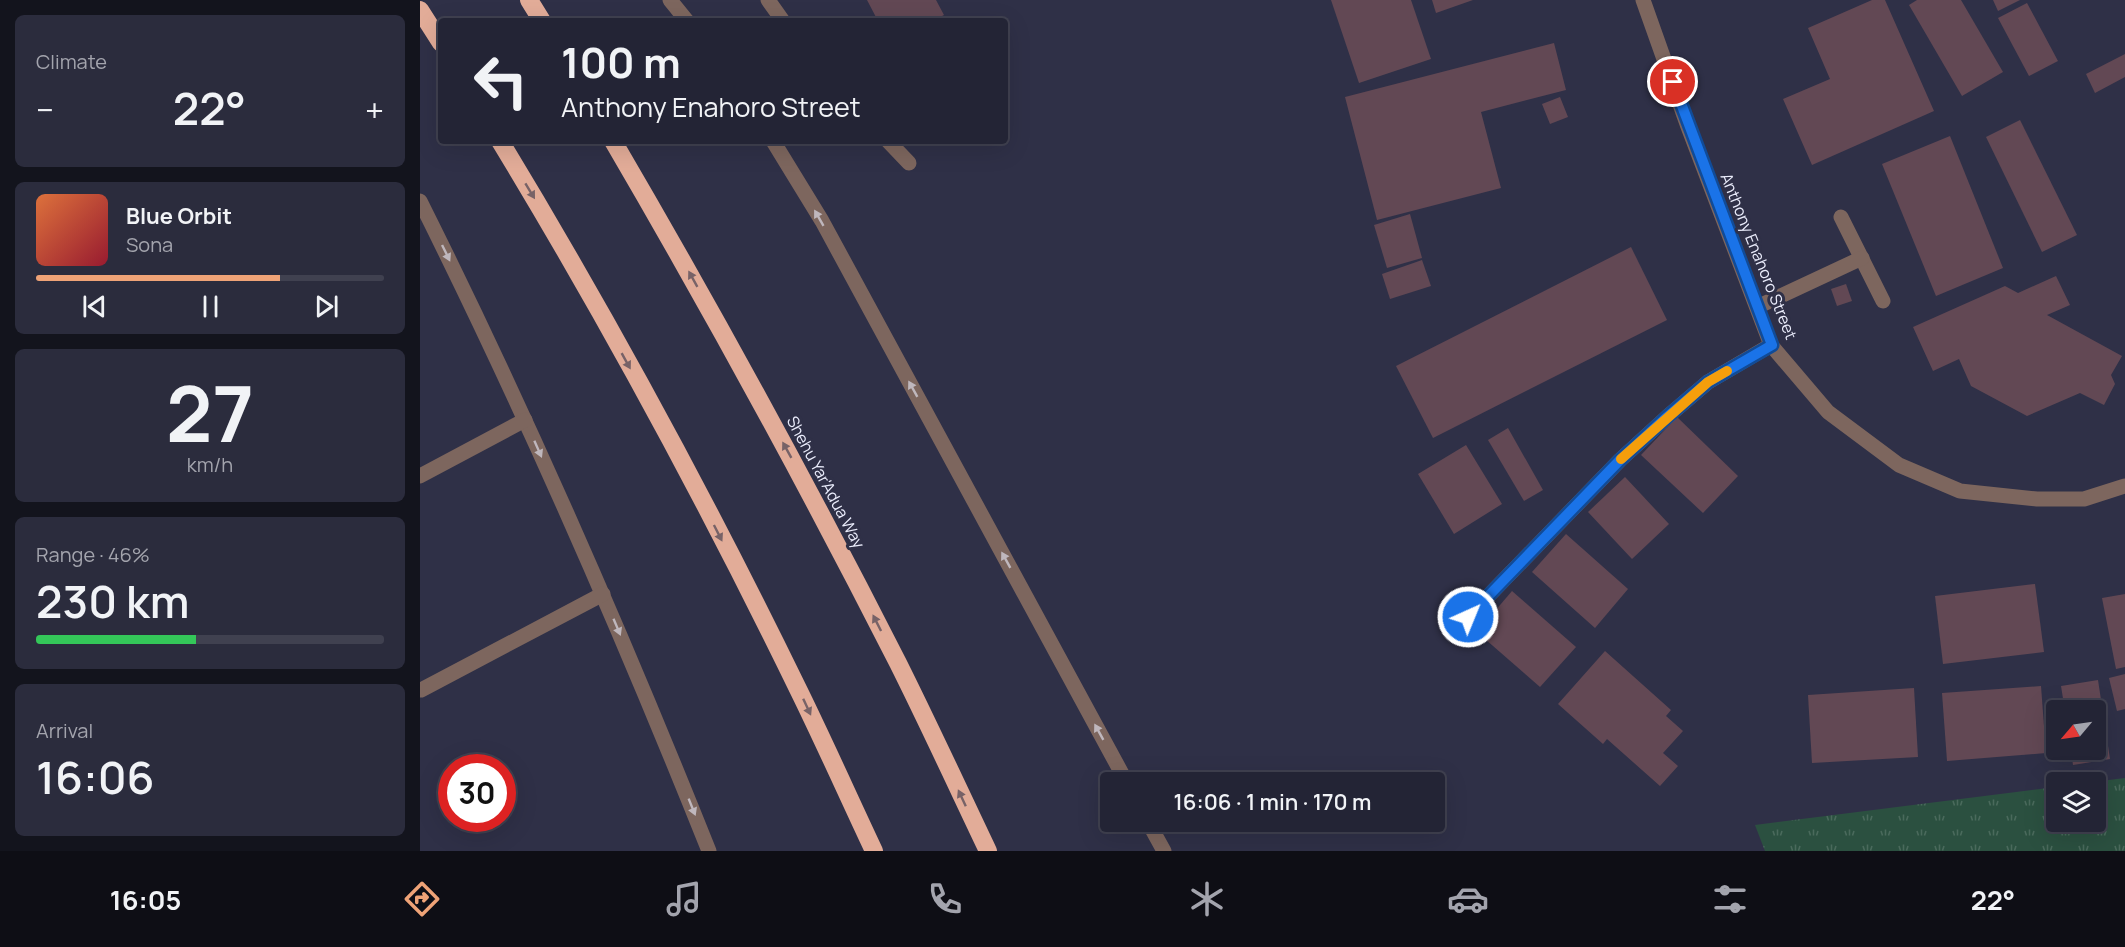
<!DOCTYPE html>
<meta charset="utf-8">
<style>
:root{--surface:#232435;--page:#2b2c3d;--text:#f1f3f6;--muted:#a3a4ad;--line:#404150;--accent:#efa377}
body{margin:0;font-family:Manrope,sans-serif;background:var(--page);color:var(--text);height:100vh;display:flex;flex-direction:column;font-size:22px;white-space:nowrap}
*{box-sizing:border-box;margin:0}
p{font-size:20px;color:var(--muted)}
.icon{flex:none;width:33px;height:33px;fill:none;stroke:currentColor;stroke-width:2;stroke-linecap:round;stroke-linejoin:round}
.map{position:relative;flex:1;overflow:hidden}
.drawer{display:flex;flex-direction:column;gap:15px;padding:15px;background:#13141d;width:420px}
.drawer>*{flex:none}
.top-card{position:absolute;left:18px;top:18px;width:570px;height:126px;border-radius:6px;box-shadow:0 6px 24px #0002,0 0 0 2px var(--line);background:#232435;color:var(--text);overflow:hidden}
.needle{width:39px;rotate:241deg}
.tools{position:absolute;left:1626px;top:700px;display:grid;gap:12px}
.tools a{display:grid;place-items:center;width:60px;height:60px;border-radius:6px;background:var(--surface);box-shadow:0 6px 24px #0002,0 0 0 2px var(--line);font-size:30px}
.speed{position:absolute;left:18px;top:754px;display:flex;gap:12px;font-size:30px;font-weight:700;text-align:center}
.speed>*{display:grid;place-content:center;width:78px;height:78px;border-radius:50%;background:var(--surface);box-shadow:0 6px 24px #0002,0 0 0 2px var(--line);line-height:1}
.speed .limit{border:9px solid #d22;background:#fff;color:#111}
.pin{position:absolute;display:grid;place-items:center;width:51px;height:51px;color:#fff;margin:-26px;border:3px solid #fff;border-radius:50%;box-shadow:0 2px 6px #0007}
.me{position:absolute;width:66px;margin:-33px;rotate:44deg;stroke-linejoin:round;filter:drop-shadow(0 0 4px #0008)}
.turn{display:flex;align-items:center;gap:21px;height:126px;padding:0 24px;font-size:27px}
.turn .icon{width:78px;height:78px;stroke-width:2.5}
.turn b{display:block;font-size:42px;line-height:51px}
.big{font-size:45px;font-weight:600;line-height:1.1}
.drawer .card{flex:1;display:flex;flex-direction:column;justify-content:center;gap:9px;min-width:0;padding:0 21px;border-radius:9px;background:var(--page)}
.drawer .dial{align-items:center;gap:0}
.dial b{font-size:78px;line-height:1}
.song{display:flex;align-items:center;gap:18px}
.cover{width:72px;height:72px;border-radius:9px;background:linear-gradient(135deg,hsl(20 70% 55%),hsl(350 70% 35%))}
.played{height:6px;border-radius:3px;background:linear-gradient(90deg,var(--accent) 70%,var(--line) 70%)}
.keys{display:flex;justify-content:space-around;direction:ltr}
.heat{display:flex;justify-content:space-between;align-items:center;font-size:33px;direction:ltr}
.charge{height:9px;border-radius:4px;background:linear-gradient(90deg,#34c759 46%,var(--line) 0)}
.trip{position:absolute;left:680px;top:772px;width:345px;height:60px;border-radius:6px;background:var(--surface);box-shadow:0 6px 24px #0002,0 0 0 2px var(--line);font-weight:600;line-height:60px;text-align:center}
.dock{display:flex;height:96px;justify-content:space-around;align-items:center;background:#0e0e15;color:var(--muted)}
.dock .icon{width:42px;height:42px}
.dock .active{color:var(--accent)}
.dock b{font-size:27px;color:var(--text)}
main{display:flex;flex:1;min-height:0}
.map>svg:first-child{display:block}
.grass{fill:url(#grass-tufts)}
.building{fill:#624854}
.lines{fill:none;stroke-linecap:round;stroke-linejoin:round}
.minor{stroke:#7d665e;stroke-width:15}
.highway{stroke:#e2ac98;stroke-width:18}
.oneway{fill:#776267}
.oneway2{fill:#bfb7bd}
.route-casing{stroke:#114b97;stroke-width:15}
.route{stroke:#1a73e8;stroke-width:10}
.slow{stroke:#f59e0b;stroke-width:10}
.labels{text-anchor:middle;stroke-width:6;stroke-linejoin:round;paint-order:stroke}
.street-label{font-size:16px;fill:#ebedfc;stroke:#2f3047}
</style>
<main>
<section class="drawer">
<div class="card"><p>Climate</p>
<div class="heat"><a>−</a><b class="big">22°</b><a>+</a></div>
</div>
<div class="card">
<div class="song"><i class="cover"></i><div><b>Blue Orbit</b><p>Sona</p></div></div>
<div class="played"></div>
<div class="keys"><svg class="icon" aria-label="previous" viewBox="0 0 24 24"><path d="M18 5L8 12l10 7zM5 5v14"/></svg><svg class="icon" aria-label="pause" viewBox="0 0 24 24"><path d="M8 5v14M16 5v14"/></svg><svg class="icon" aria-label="next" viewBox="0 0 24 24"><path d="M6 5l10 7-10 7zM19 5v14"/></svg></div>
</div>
<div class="card dial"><b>27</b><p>km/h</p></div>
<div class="card"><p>Range · 46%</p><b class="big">230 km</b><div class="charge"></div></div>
<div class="card"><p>Arrival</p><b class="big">16:06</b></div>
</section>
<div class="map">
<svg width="1705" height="851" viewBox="0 0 1705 851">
<defs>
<pattern id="grass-tufts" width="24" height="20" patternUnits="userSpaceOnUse" patternTransform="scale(1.5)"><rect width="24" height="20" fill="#2b5040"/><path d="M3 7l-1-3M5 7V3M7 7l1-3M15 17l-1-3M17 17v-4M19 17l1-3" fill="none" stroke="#4a6a5c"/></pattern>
</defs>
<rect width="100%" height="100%" fill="#2f3047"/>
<polygon class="grass" points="1705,778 1705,851 1345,851 1335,825 1636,787 1636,822 1676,822 1676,783 1665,783"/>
<g class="building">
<polygon points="447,0 516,0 524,15 518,18 519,21 458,21"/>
<polygon points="911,0 991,0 1011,59 939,83"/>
<polygon points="1012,0 1053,0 1016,13"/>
<polygon points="1452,0 1465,0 1514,111 1392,165 1363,99 1410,79 1388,28"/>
<polygon points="1497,0 1541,0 1583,72 1542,96 1489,5"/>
<polygon points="1573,0 1600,0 1578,11"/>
<polygon points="1607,3 1638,61 1609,76 1578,18"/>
<polygon points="1134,43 1146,90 1061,112 1081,188 957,220 925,97"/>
<polygon points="1705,54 1705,77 1675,93 1666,74"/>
<polygon points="1140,97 1148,117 1130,124 1122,104"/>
<polygon points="1600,120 1657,235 1622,252 1566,137"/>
<polygon points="1530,136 1583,268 1516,296 1462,164"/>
<polygon points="990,214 1002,258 967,268 954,225"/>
<polygon points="1211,247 1247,320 1013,438 976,366"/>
<polygon points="1002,260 1011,286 970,299 962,274"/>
<polygon points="1636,276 1650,305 1627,315 1702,356 1691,375 1695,384 1684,405 1660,393 1607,416 1551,386 1539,359 1513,371 1493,327 1585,286 1598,293"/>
<polygon points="1426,284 1432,301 1417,306 1411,289"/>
<polygon points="1257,417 1318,476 1283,513 1221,455"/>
<polygon points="1088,428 1123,490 1104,501 1068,440"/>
<polygon points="1046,445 1082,504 1034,534 998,474"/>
<polygon points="1205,477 1249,524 1212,559 1168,512"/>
<polygon points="1146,534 1208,589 1175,628 1112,572"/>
<polygon points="1615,584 1624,652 1523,664 1515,596"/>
<polygon points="1092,591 1156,647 1120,687 1057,632"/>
<polygon points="1705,594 1705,667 1696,669 1682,598"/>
<polygon points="1185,651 1251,710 1246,716 1263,731 1243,753 1258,766 1240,786 1187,739 1183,744 1138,704"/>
<polygon points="1705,674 1705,709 1697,711 1689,678"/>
<polygon points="1678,680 1690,759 1653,765 1651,750 1676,750 1676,711 1645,711 1641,686"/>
<polygon points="1621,686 1626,753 1527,761 1522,693"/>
<polygon points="1494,688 1498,757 1392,763 1388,695"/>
</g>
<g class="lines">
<g class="minor">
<polyline points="250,0 267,21"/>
<polyline points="348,0 363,21"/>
<polyline points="1223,0 1267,124 1351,345 1408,412 1479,465 1540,491 1617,499 1664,499 1705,486"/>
<polyline points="353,141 402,221 707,783"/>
<polyline points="468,141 489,163"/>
<path d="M 0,201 C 106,413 201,631 289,851"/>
<polyline points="1421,217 1463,301"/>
<polyline points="1337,307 1442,258"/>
<polyline points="0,476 105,420"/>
<polyline points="1048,617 1200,460 1247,417 1288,382 1351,345"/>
<polyline points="1,690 183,594"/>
<polyline points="728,822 744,851"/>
</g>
<g class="highway">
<polyline points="109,0 122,21"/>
<polyline points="0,10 21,43"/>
<path d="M 80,141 C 188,319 288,504 379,691 C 405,744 429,798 454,851"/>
<path d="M 193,141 C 293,312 388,486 478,663 C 509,725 538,788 568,851"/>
</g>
</g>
<defs><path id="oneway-solid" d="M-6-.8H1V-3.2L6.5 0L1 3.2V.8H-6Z" transform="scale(1.5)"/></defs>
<g class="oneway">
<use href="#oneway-solid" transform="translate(110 191) rotate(59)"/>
<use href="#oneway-solid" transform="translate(273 279) rotate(-119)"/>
<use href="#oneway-solid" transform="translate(206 361) rotate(61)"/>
<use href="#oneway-solid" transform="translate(367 450) rotate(-119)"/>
<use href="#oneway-solid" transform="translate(298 533) rotate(63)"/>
<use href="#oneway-solid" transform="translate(457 623) rotate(-117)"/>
<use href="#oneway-solid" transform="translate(387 707) rotate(65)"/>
<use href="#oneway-solid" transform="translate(542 798) rotate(-115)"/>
</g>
<g class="oneway2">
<use href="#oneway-solid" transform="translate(399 218) rotate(-120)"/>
<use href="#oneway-solid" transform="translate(26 253) rotate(64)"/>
<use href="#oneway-solid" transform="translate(493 389) rotate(-119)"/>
<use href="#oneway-solid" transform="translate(118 449) rotate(66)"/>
<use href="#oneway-solid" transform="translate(586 560) rotate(-119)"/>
<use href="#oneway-solid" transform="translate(197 627) rotate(67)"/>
<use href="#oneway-solid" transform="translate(679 732) rotate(-119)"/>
<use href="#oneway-solid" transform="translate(272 807) rotate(68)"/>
</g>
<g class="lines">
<defs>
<polyline id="route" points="1048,617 1200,460 1247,417 1288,382 1352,345 1253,82"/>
</defs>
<use href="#route" class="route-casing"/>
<use href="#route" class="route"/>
<polyline class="slow" points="1201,459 1288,382 1307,371"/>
</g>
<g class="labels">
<g class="street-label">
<text transform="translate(1339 256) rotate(68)" y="6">Anthony Enahoro Street</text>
<text transform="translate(406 482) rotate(62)" y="6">Shehu Yar'Adua Way</text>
</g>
</g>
</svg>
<div class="tools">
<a><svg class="needle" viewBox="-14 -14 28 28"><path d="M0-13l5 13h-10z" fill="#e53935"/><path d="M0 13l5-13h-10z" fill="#a3a4ad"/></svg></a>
<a><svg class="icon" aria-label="layers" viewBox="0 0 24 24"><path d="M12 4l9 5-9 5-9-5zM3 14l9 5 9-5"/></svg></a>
</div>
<div class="speed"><div class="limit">30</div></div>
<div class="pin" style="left:1253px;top:82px;background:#d93025"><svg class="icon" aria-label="arrive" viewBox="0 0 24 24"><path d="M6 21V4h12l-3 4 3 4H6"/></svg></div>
<svg class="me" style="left:1048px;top:617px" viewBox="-20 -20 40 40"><circle r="17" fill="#1a73e8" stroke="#fff" stroke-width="3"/><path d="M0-11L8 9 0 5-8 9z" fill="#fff"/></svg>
<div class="trip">16:06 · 1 min · 170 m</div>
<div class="top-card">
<div class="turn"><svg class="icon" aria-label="left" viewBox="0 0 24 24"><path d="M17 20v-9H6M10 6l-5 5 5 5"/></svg><div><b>100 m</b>Anthony Enahoro Street</div></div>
</div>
</div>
</main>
<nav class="dock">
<b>16:05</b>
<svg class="icon active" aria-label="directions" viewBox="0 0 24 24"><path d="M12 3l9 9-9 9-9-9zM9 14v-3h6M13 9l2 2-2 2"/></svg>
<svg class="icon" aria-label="music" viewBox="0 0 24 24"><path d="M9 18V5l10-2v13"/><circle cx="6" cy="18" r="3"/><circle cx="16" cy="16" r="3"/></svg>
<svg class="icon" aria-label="phone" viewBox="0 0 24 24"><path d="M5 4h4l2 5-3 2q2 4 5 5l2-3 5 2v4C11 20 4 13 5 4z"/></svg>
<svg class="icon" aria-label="climate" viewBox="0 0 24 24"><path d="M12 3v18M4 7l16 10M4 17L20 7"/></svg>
<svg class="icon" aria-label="car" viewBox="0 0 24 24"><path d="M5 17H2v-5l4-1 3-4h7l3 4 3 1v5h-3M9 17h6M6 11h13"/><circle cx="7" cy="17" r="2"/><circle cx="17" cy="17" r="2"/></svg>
<svg class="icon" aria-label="filters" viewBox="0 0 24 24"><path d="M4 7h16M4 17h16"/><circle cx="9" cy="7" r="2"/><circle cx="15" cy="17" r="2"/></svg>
<b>22°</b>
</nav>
